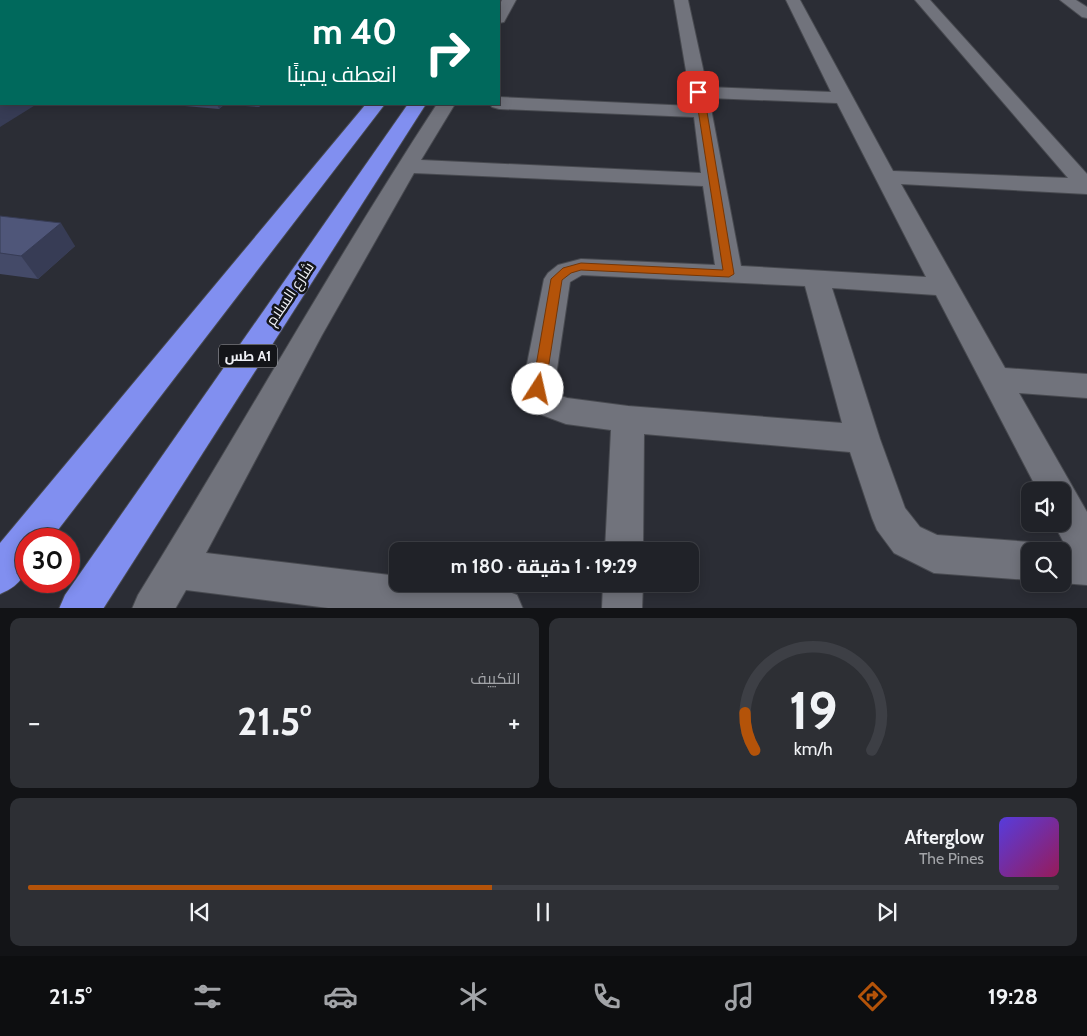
<!DOCTYPE html>
<html lang="ar">
<meta charset="utf-8">
<style>
:root{--surface:#202228;--page:#2d2f34;--text:#f1f3f6;--muted:#a2a4a8;--line:#3d3f45;--accent:#b45309}
body{margin:0;font-family:Cabin,Cairo,sans-serif;background:var(--page);color:var(--text);direction:rtl;height:100vh;display:flex;flex-direction:column;font-size:19px;white-space:nowrap}
*{box-sizing:border-box;margin:0}
p{font-size:16px;color:var(--muted)}
.icon{flex:none;width:28px;height:28px;fill:none;stroke:currentColor;stroke-width:2;stroke-linecap:round;stroke-linejoin:round}
.map{position:relative;height:608px;overflow:hidden;direction:ltr}
.sheet{display:flex;flex-direction:column;gap:10px;padding:10px;background:#121316;flex:1}
.sheet>*{flex:none}
.hud{position:absolute;left:0px;top:0px;width:500px;height:105px;box-shadow:0 2px 12px #0003,0 0 0 1px var(--line);direction:rtl;background:#00695c;color:#fff;overflow:hidden}
.fabs{position:absolute;left:1021px;top:482px;display:grid;gap:10px}
.fabs a{display:grid;place-items:center;width:50px;height:50px;border-radius:10px;background:var(--surface);box-shadow:0 2px 12px #0003,0 0 0 1px var(--line);font-size:25px}
.speed{position:absolute;left:15px;top:528px;display:flex;gap:10px;font-size:25px;font-weight:700;text-align:center}
.speed>*{display:grid;place-content:center;width:65px;height:65px;border-radius:50%;background:var(--surface);box-shadow:0 2px 12px #0003,0 0 0 1px var(--line);line-height:1}
.speed .limit{border:8px solid #d22;background:#fff;color:#111}
.pin{position:absolute;display:grid;place-items:center;width:42px;height:42px;color:#fff;margin:-21px;border-radius:10px;box-shadow:0 2px 8px #0006}
.me{position:absolute;width:55px;margin:-28px;rotate:10deg;stroke-linejoin:round;filter:drop-shadow(0 0 4px #0008)}
.turn{display:flex;align-items:center;gap:18px;height:105px;padding:0 20px;font-size:22px}
.turn .icon{width:65px;height:65px;stroke-width:2.5}
.turn b{display:block;font-size:35px;line-height:42px}
.big{font-size:38px;font-weight:700;line-height:1.1}
.sheet .widget{flex:1;display:flex;flex-direction:column;justify-content:center;gap:8px;min-width:0;padding:0 18px;border-radius:10px;background:var(--page)}
.sheet .dial{align-items:center;gap:0}
.dial svg{height:130px;overflow:visible;fill:none;stroke:var(--line);stroke-width:7;stroke-linecap:round;text-anchor:middle}
.dial text{fill:var(--text);stroke:none}
.song{display:flex;align-items:center;gap:15px}
.cover{width:60px;height:60px;border-radius:8px;background:linear-gradient(135deg,hsl(250 70% 55%),hsl(330 70% 35%))}
.played{height:5px;border-radius:2px;background:linear-gradient(90deg,var(--accent) 45%,var(--line) 45%)}
.keys{display:flex;justify-content:space-around;direction:ltr}
.heat{display:flex;justify-content:space-between;align-items:center;font-size:28px;direction:ltr}
.sheet .tiles{flex:1;display:grid;gap:10px;grid-template-columns:1fr 1fr}
.widget:last-child{grid-column:span 2}
.trip{position:absolute;left:389px;top:542px;width:310px;height:50px;border-radius:10px;background:var(--surface);box-shadow:0 2px 12px #0003,0 0 0 1px var(--line);font-weight:700;line-height:50px;text-align:center;direction:rtl}
.tab-bar{display:flex;height:80px;justify-content:space-around;align-items:center;background:#0d0e10;color:var(--muted)}
.tab-bar .icon{width:35px;height:35px}
.tab-bar .on{color:var(--accent)}
.tab-bar b{font-size:22px;color:var(--text)}
.map>svg:first-child{display:block}
.lines{fill:none;stroke-linecap:round;stroke-linejoin:round}
.street-casing{stroke:#484a50;stroke-width:2}
.highway-casing{stroke:#484a50;stroke-width:2}
.street{fill:#71737c;fill-rule:evenodd}
.highway{fill:#818ff0;fill-rule:evenodd}
.wall{fill:#444a68}
.shaded-wall{fill:#373c55}
.building{fill:#4f5679;stroke:#373c55}
.route{fill:#b45309;stroke:#753606}
.labels{text-anchor:middle;stroke-width:5;stroke-linejoin:round;paint-order:stroke}
.shield{fill:#141519;stroke:#aeafb4;stroke-width:1}
.shield-label{font-size:14px;font-weight:bold;fill:#f0f1f6}
.street-label{font-size:15px;fill:#f0f1f6;stroke:#141519}
</style>
<div class="map">
<svg width="1087" height="609" viewBox="0 0 1087 609">
<rect width="100%" height="100%" fill="#2b2d35"/>
<g class="lines">
<defs>
<g id="street">
<polygon points="502,0 516,0 504,22 499,23 499,6"/>
<path d="M 674,0 L 688,0 L 707,87 L 831,92 L 786,0 L 800,0 L 893,171 L 1068,178 L 915,0 L 930,0 L 1087,174 L 1087,194 L 901,184 L 1005,368 L 1087,374 L 1087,398 L 1019,393 L 1087,512 L 1087,585 L 1062,583 L 1062,551 L 1048,551 L 1065,545 L 1054,524 L 1062,524 L 1062,491 L 1038,491 L 936,295 L 832,288 L 880,439 L 905,508 L 920,527 L 937,535 L 1030,542 L 1044,548 L 1045,551 L 1030,551 L 1030,580 L 934,573 L 894,553 L 877,530 L 872,518 L 850,452 L 644,434 L 643,551 L 605,551 L 611,430 L 566,424 L 534,412 L 522,389 L 544,279 L 548,273 L 558,265 L 581,259 L 715,265 L 703,186 L 414,173 L 322,335 L 206,553 L 398,576 L 398,584 C 437,584 481,579 517,595 L 523,609 L 336,609 L 186,590 L 175,609 L 132,609 L 138,595 C 239,432 333,263 437,104 L 455,104 L 421,160 L 701,173 L 694,117 L 499,109 L 492,107 L 490,104 L 499,104 L 499,97 L 692,106 ZM 709,98 L 837,103 L 926,277 L 741,266 ZM 582,275 L 805,286 L 842,423 L 628,406 L 567,398 L 556,394 L 554,389 L 570,282 Z"/>
<polygon points="1060,0 1076,0 1087,7 1087,18 1082,17"/>
<rect x="0" y="51" width="1" height="10"/>
<polygon points="603,584 643,584 642,609 602,609"/>
</g>
<g id="highway">
<path d="M 366,104 L 385,104 L 51,539 L 26,539 C 26,567 30,581 0,594 L 0,543 Z"/>
<polygon points="408,104 426,104 103,609 59,609 65,595"/>
</g>
</defs>
<use href="#street" class="street-casing"/>
<use href="#highway" class="highway-casing"/>
<use href="#street" class="street"/>
<use href="#highway" class="highway"/>
</g>
<g class="wall">
<polygon points="147,0 281,0 281,1 145,1"/>
<polygon points="162,104 225,104 219,109"/>
<polygon points="230,104 263,104 259,107 231,105"/>
<polygon points="0,216 75,246 38,279 0,274"/>
</g>
<g class="shaded-wall">
<polygon points="172,0 189,0 190,1 170,1"/>
<polygon points="1,92 1,104 37,104 0,127 0,93"/>
<polygon points="217,104 225,104 219,109"/>
<polygon points="258,104 263,104 259,107"/>
<polygon points="61,223 75,246 38,279 21,256"/>
</g>
<g class="building">
<polygon points="147,0 172,0 170,1 145,1"/>
<polygon points="246,0 276,0 274,1 244,1"/>
<polygon points="1,68 1,92 0,93 0,69"/>
<polygon points="0,216 61,223 21,256 0,253"/>
</g>
<polygon class="route" points="695,90 702,92 707,112 734,274 729,277 581,270 571,273 562,280 545,389 543,393 534,393 532,389 551,279 563,268 581,263 723,270"/>
<g class="labels">
<rect class="shield" x="219" y="344.5" width="58" height="23" rx="4"/>
<g class="shield-label">
<text x="248" y="361">طس A1</text>
</g>
<g class="street-label">
<text transform="translate(290 294) rotate(-56)" y="5">شارع السلام</text>
</g>
</g>
</svg>
<div class="fabs">
<a><svg class="icon" aria-label="sound" viewBox="0 0 24 24"><path d="M4 9h4l5-4v14l-5-4H4zM17 9q2 3 0 6"/></svg></a>
<a><svg class="icon" aria-label="search" viewBox="0 0 24 24"><circle cx="10" cy="10" r="6"/><path d="M15 15l6 6"/></svg></a>
</div>
<div class="speed"><div class="limit">30</div></div>
<div class="pin" style="left:698px;top:92px;background:#d93025"><svg class="icon" aria-label="arrive" viewBox="0 0 24 24"><path d="M6 21V4h12l-3 4 3 4H6"/></svg></div>
<svg class="me" style="left:538px;top:389px" viewBox="-20 -20 40 40"><circle r="19" fill="#fff"/><path d="M0-13L10 11 0 6-10 11z" fill="#b45309"/></svg>
<div class="trip">19:29 · 1 دقيقة · 180 m</div>
<div class="hud">
<div class="turn"><svg class="icon" aria-label="right" viewBox="0 0 24 24"><path d="M7 20v-9h11M14 6l5 5-5 5"/></svg><div><b>40 m</b>انعطف يمينًا</div></div>
</div>
</div>
<section class="sheet">
<div class="tiles">
<div class="widget dial"><svg viewBox="0 0 100 80">
<path d="M14 69A42 42 0 1 1 86 69"/>
<path d="M14 69A42 42 0 0 1 8 46" stroke="#b45309"/>
<text x="50" y="56" font-size="32" font-weight="700">19</text>
<text x="50" y="72" font-size="11">km/h</text>
</svg></div>
<div class="widget"><p>التكييف</p>
<div class="heat"><a>−</a><b class="big">21.5°</b><a>+</a></div>
</div>
<div class="widget">
<div class="song"><i class="cover"></i><div><b>Afterglow</b><p>The Pines</p></div></div>
<div class="played"></div>
<div class="keys"><svg class="icon" aria-label="previous" viewBox="0 0 24 24"><path d="M18 5L8 12l10 7zM5 5v14"/></svg><svg class="icon" aria-label="pause" viewBox="0 0 24 24"><path d="M8 5v14M16 5v14"/></svg><svg class="icon" aria-label="next" viewBox="0 0 24 24"><path d="M6 5l10 7-10 7zM19 5v14"/></svg></div>
</div>
</div>
</section>
<nav class="tab-bar">
<b>19:28</b>
<svg class="icon on" aria-label="directions" viewBox="0 0 24 24"><path d="M12 3l9 9-9 9-9-9zM9 14v-3h6M13 9l2 2-2 2"/></svg>
<svg class="icon" aria-label="music" viewBox="0 0 24 24"><path d="M9 18V5l10-2v13"/><circle cx="6" cy="18" r="3"/><circle cx="16" cy="16" r="3"/></svg>
<svg class="icon" aria-label="phone" viewBox="0 0 24 24"><path d="M5 4h4l2 5-3 2q2 4 5 5l2-3 5 2v4C11 20 4 13 5 4z"/></svg>
<svg class="icon" aria-label="climate" viewBox="0 0 24 24"><path d="M12 3v18M4 7l16 10M4 17L20 7"/></svg>
<svg class="icon" aria-label="car" viewBox="0 0 24 24"><path d="M5 17H2v-5l4-1 3-4h7l3 4 3 1v5h-3M9 17h6M6 11h13"/><circle cx="7" cy="17" r="2"/><circle cx="17" cy="17" r="2"/></svg>
<svg class="icon" aria-label="filters" viewBox="0 0 24 24"><path d="M4 7h16M4 17h16"/><circle cx="9" cy="7" r="2"/><circle cx="15" cy="17" r="2"/></svg>
<b>21.5°</b>
</nav>
